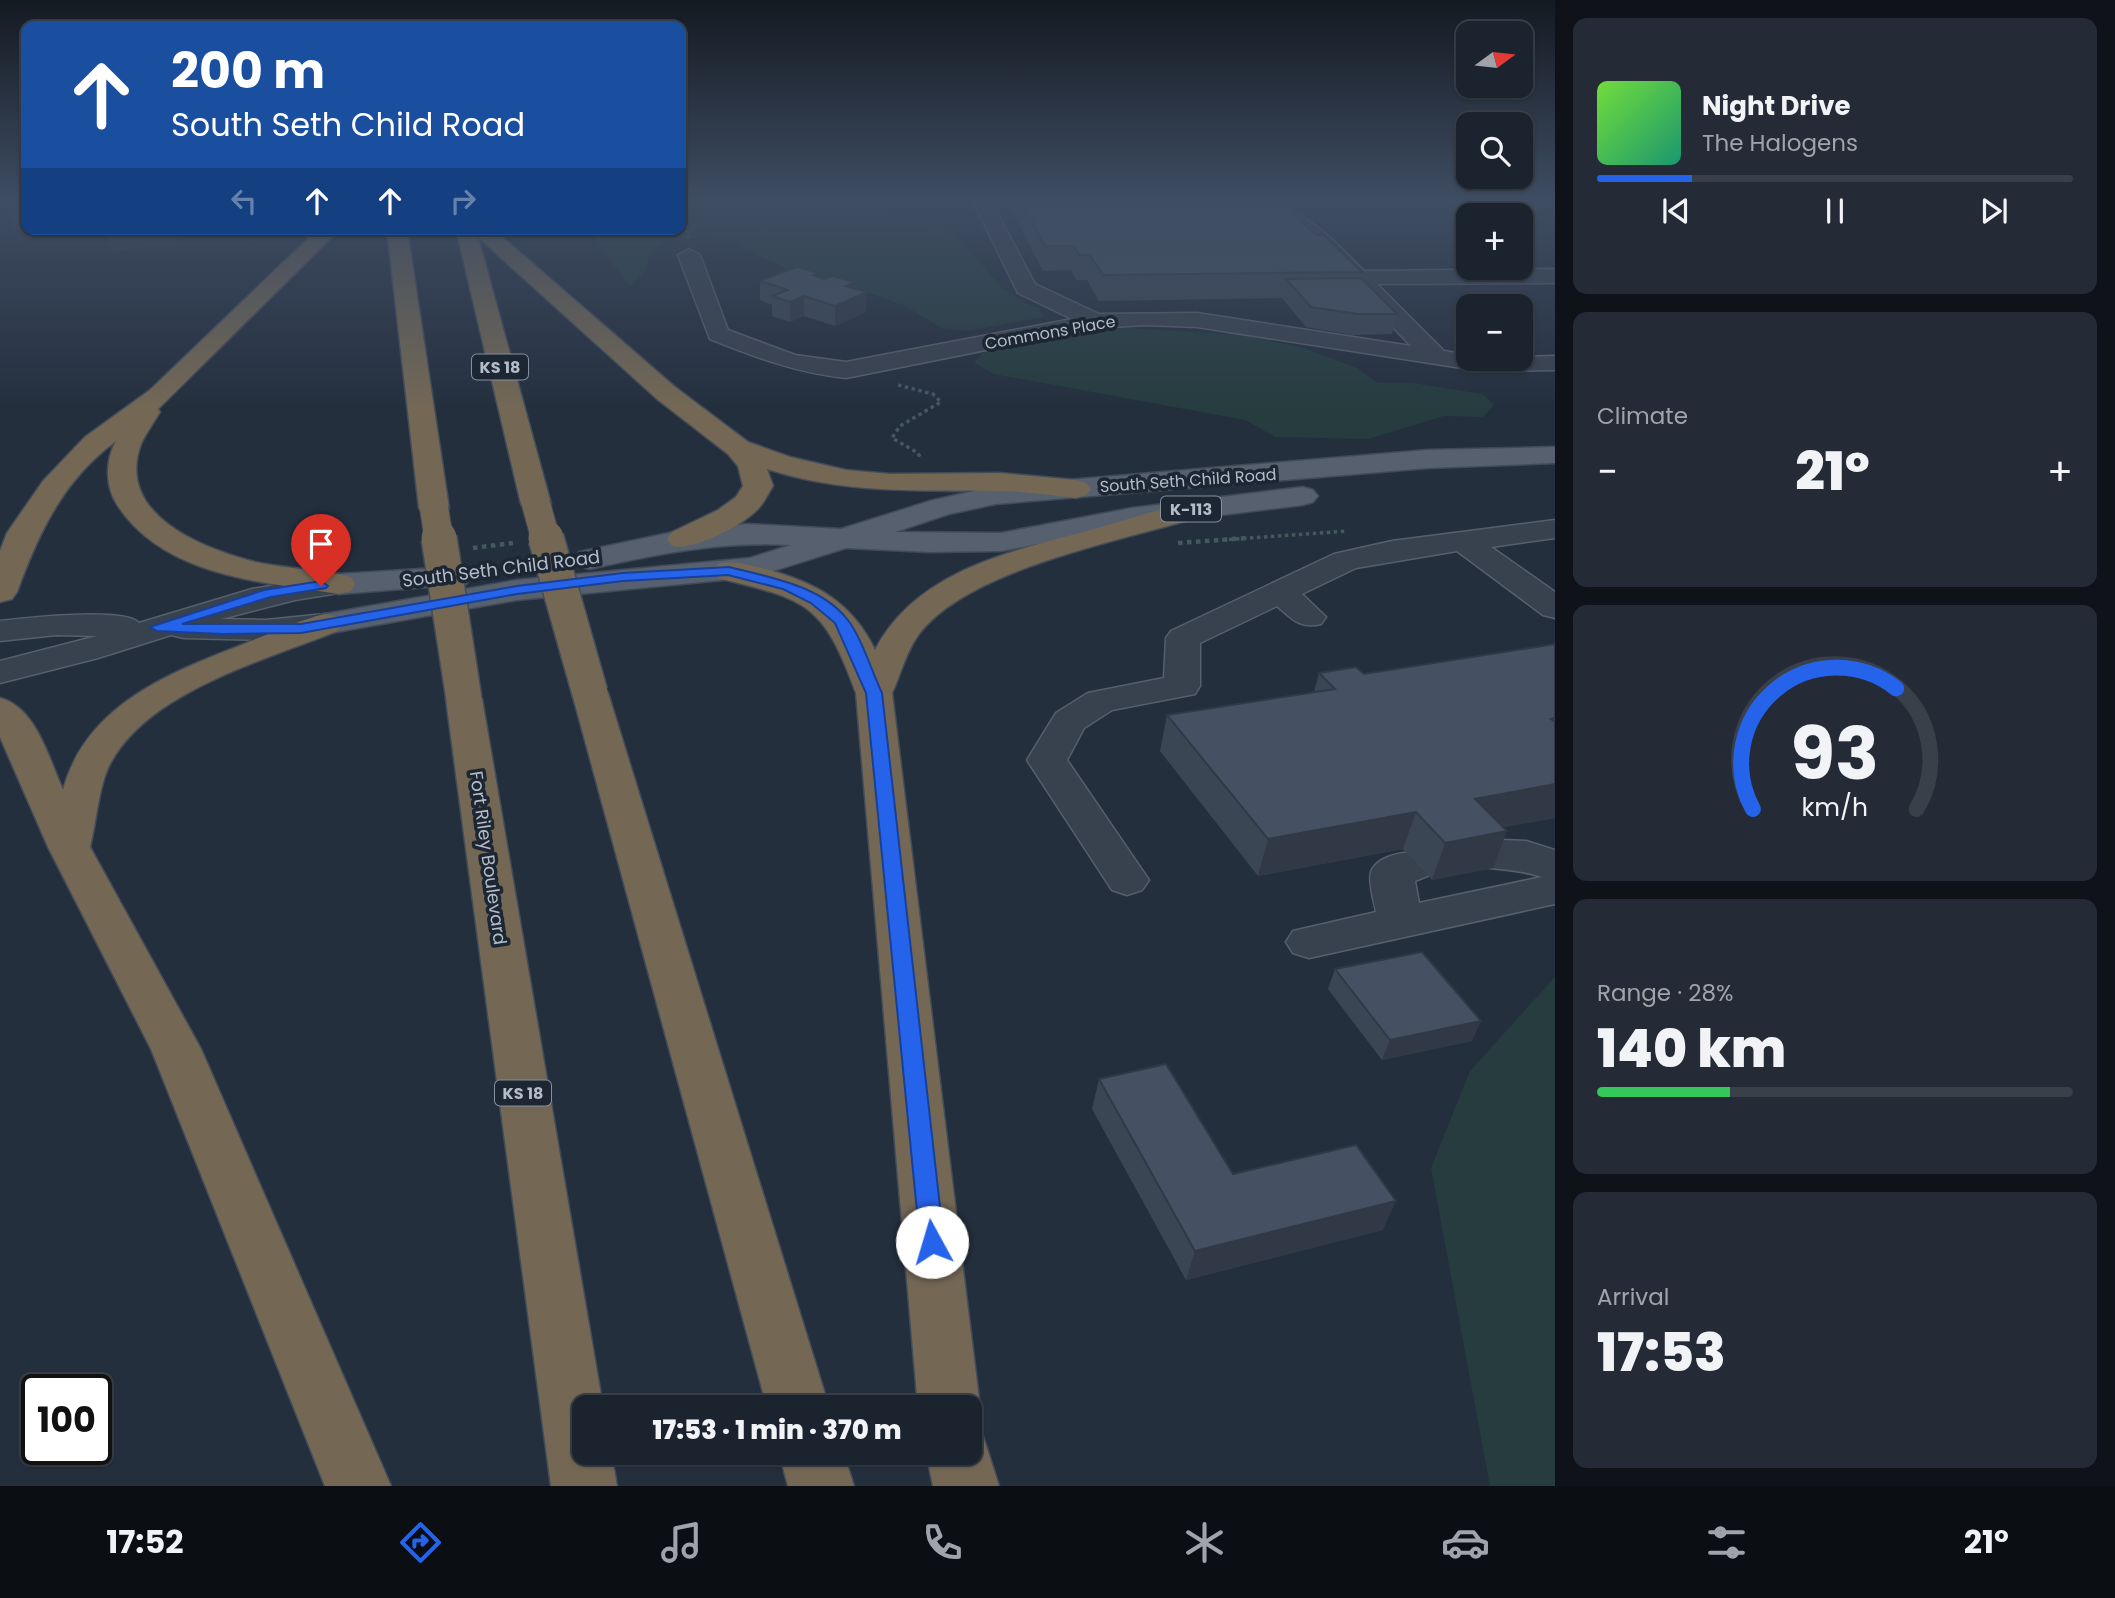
<!DOCTYPE html>
<meta charset="utf-8">
<style>
:root{--surface:#1b232e;--page:#242b36;--text:#f1f3f6;--muted:#a0a4aa;--line:#39404a;--accent:#2563eb}
body{margin:0;font-family:Poppins,sans-serif;background:var(--page);color:var(--text);height:100vh;display:flex;flex-direction:column;font-size:26px;white-space:nowrap}
*{box-sizing:border-box;margin:0}
p{font-size:23px;color:var(--muted)}
.icon{flex:none;width:38px;height:38px;fill:none;stroke:currentColor;stroke-width:2;stroke-linecap:round;stroke-linejoin:round}
.map{position:relative;flex:1;overflow:hidden}
.panel{display:flex;flex-direction:column;gap:18px;padding:18px;background:#0f1319;width:560px}
.panel>*{flex:none}
.top-card{position:absolute;left:21px;top:21px;width:665px;height:214px;border-radius:14px;box-shadow:0 2px 5px #0004,0 0 0 2px var(--line);background:#1a4fa0;color:#fff;overflow:hidden}
.needle{width:46px;rotate:75deg}
.controls{position:absolute;left:1456px;top:21px;display:grid;gap:14px}
.controls a{display:grid;place-items:center;width:77px;height:77px;border-radius:14px;background:var(--surface);box-shadow:0 2px 5px #0004,0 0 0 2px var(--line);font-size:35px}
.speed{position:absolute;left:21px;top:1374px;display:flex;gap:14px;font-size:35px;font-weight:700;text-align:center}
.speed>*{display:grid;place-content:center;width:91px;height:91px;border-radius:50%;background:var(--surface);box-shadow:0 2px 5px #0004,0 0 0 2px var(--line);line-height:1}
.speed .limit{border:4px solid #111;border-radius:10px;background:#fff;color:#111}
.pin{position:absolute;display:grid;place-items:center;width:60px;height:60px;color:#fff;margin:-72px -30px;border-radius:50% 50% 50% 0;rotate:-45deg;box-shadow:0 0 7px #0007}
.pin .icon{rotate:45deg}
.me{position:absolute;width:77px;margin:-38px;rotate:354deg;stroke-linejoin:round;filter:drop-shadow(0 0 5px #0008)}
.turn{display:flex;align-items:center;gap:24px;height:147px;padding:0 35px;font-size:32px}
.turn .icon{width:91px;height:91px;stroke-width:2.5}
.turn b{display:block;font-size:49px;line-height:60px}
.lanes{display:flex;align-items:center;height:66px;padding:0 35px;background:#0003;justify-content:center;gap:35px;direction:ltr}
.lanes .off{opacity:.35}
.big{font-size:52px;font-weight:800;line-height:1.1}
.panel .widget{flex:1;display:flex;flex-direction:column;justify-content:center;gap:10px;min-width:0;padding:0 24px;border-radius:14px;background:var(--page)}
.panel .dial{align-items:center;gap:0}
.dial svg{height:182px;overflow:visible;fill:none;stroke:var(--line);stroke-width:7;stroke-linecap:round;text-anchor:middle}
.dial text{fill:var(--text);stroke:none}
.song{display:flex;align-items:center;gap:21px}
.cover{width:84px;height:84px;border-radius:10px;background:linear-gradient(135deg,hsl(100 70% 55%),hsl(160 70% 35%))}
.played{height:7px;border-radius:4px;background:linear-gradient(90deg,var(--accent) 20%,var(--line) 20%)}
.keys{display:flex;justify-content:space-around;direction:ltr}
.heat{display:flex;justify-content:space-between;align-items:center;font-size:38px;direction:ltr}
.charge{height:10px;border-radius:5px;background:linear-gradient(90deg,#34c759 28%,var(--line) 0)}
.trip{position:absolute;left:572px;top:1395px;width:410px;height:70px;border-radius:14px;background:var(--surface);box-shadow:0 2px 5px #0004,0 0 0 2px var(--line);font-weight:800;line-height:70px;text-align:center}
.tabs{display:flex;height:112px;justify-content:space-around;align-items:center;background:#0b0e12;color:var(--muted)}
.tabs .icon{width:49px;height:49px}
.tabs .current{color:var(--accent)}
.tabs b{font-size:32px;color:var(--text)}
main{display:flex;flex:1;min-height:0}
.map>svg:first-child{display:block}
.green{fill:#263c3f}
.lines{fill:none;stroke-linecap:round;stroke-linejoin:round}
.minor-casing{stroke:#565f6c;stroke-width:3}
.major-casing{stroke:#414a57;stroke-width:3}
.highway-casing{stroke:#434c59;stroke-width:3}
.path-far2{stroke:#44595c;stroke-width:2.5;stroke-dasharray:2.5 2.5;stroke-linecap:butt}
.path-far1{stroke:#44595c;stroke-width:3.5;stroke-dasharray:3.5 3.5;stroke-linecap:butt}
.path{stroke:#44595c;stroke-width:4.5;stroke-dasharray:4.5 4.5;stroke-linecap:butt}
.minor{fill:#38414e;fill-rule:evenodd}
.major{fill:#56606e;fill-rule:evenodd}
.highway{fill:#746855;fill-rule:evenodd}
.highway-bridge-far1-casing{stroke:#434c59;stroke-width:30;stroke-linecap:butt}
.highway-bridge-casing{stroke:#434c59;stroke-width:38;stroke-linecap:butt}
.highway-bridge-far1{stroke:#746855;stroke-width:28}
.highway-bridge{stroke:#746855;stroke-width:35}
.wall{fill:#3b4654}
.shaded-wall{fill:#303945}
.building{fill:#455162;stroke:#303945;stroke-width:2}
.route{fill:#2563eb;stroke:#184099;stroke-width:2}
.labels{text-anchor:middle;stroke-width:7;stroke-linejoin:round;paint-order:stroke}
.far-street-label{font-size:16px;fill:#b4bcc9;stroke:#1d2633}
.shield{fill:#1d2633;stroke:#878f9c;stroke-width:2}
.shield-label{font-size:16px;font-weight:bold;fill:#b4bcc9}
.street-label{font-size:18px;fill:#b4bcc9;stroke:#1d2633}
</style>
<main>
<div class="map">
<svg width="1555" height="1486" viewBox="0 0 1555 1486">
<rect width="100%" height="100%" fill="#242f3e"/>
<g class="green">
<polygon points="681,201 831,201 913,219 947,229 962,242 1002,288 1024,303 1039,308 1044,317 969,331 942,328 905,306 850,286 798,274 728,241 703,237 664,241 650,253 645,271 630,287 588,229 681,229"/>
<polygon points="1125,328 1241,335 1303,348 1357,368 1378,383 1413,383 1483,394 1494,405 1483,417 1444,416 1368,439 1275,437 1245,420 994,374 974,363 983,353"/>
<polygon points="1555,977 1555,1486 1490,1486 1431,1168 1470,1071"/>
</g>
<g class="lines">
<defs>
<g id="minor">
<path d="M 973,201 L 991,201 L 1035,284 L 1099,314 L 1197,313 L 1411,346 L 1302,232 L 1248,205 L 1246,201 C 1299,201 1329,236 1364,271 L 1555,269 L 1555,283 L 1377,284 L 1444,351 L 1468,355 L 1468,359 L 1555,356 L 1555,370 L 1481,371 L 1197,327 L 1145,325 L 1096,328 L 846,378 C 797,373 755,357 710,339 L 678,255 L 689,249 L 700,255 L 728,330 L 795,355 L 846,362 L 1072,319 L 1018,293 Z"/>
<path d="M 1555,520 L 1555,538 L 1491,547 L 1555,592 L 1555,618 L 1543,615 L 1457,551 L 1356,568 L 1302,594 L 1326,617 L 1321,624 C 1300,629 1292,619 1277,606 L 1200,643 L 1200,686 L 1195,694 L 1112,710 L 1084,728 L 1067,760 L 1149,880 L 1142,890 L 1127,895 L 1112,890 L 1027,760 L 1056,713 L 1088,693 L 1164,678 L 1166,638 L 1171,631 L 1334,554 L 1392,541 Z"/>
<path d="M 339,574 L 351,577 L 355,584 L 351,591 L 295,600 L 221,619 L 266,620 L 325,614 L 337,617 L 342,624 L 337,631 L 266,640 L 184,638 L 171,635 L 98,658 L 0,683 L 0,661 L 97,636 L 56,635 L 0,641 L 0,621 C 24,618 125,607 139,623 L 252,589 Z"/>
<path d="M 1478,839 L 1526,841 L 1555,850 L 1555,904 L 1309,958 L 1293,953 L 1286,942 L 1293,931 L 1376,912 C 1374,901 1368,882 1371,872 C 1378,853 1416,849 1432,854 L 1438,864 L 1432,874 L 1415,881 L 1419,903 L 1542,877 C 1513,867 1491,871 1463,863 L 1457,853 L 1463,843 Z"/>
</g>
<g id="major">
<path d="M 1555,447 L 1555,463 L 1428,468 L 996,504 L 949,514 L 895,532 L 1001,533 L 1132,508 L 1303,487 L 1313,490 L 1318,496 L 1313,502 L 1303,505 L 1132,526 L 1001,551 L 930,552 L 846,548 L 754,577 L 517,600 L 325,634 L 313,631 L 308,624 L 313,617 L 325,614 L 517,580 L 750,558 L 791,545 C 721,541 658,554 590,569 L 579,566 L 574,559 L 579,552 L 683,530 L 747,524 L 841,529 L 930,501 L 996,486 L 1428,450 Z"/>
<polygon points="454,567 466,570 470,577 466,584 339,594 327,591 323,584 327,577 339,574"/>
</g>
<g id="highway">
<path d="M 318,229 L 340,229 L 158,409 L 160,412 C 154,422 146,433 141,444 C 115,515 202,548 255,562 C 287,569 319,569 351,577 L 355,584 L 351,591 L 339,594 C 263,582 165,577 118,506 C 105,487 105,461 116,441 C 63,480 39,532 17,592 L 12,599 L 0,602 L 0,551 L 7,533 L 43,481 L 85,437 L 150,390 Z"/>
<polygon points="387,229 407,229 449,508 445,514 434,517 423,514 419,508"/>
<path d="M 456,229 L 493,229 L 675,387 L 748,442 L 790,457 L 846,470 L 890,474 L 999,473 L 1076,480 L 1086,483 L 1091,489 L 1086,495 L 1076,498 C 1049,495 1022,491 996,491 C 918,490 843,494 767,469 L 773,486 C 768,494 764,503 757,510 C 741,526 694,551 672,546 L 667,539 L 672,532 L 718,510 L 736,497 L 743,486 L 738,466 L 728,454 L 657,399 L 478,237 L 551,504 L 547,510 L 536,513 L 525,510 L 521,504 Z"/>
<path d="M 1198,499 L 1209,502 L 1213,508 L 1209,514 C 1128,540 970,567 919,634 C 906,651 901,674 892,693 L 980,1407 L 972,1426 L 981,1430 L 999,1486 L 933,1486 L 926,1452 L 970,1452 L 970,1407 L 918,1407 L 856,693 C 823,603 808,600 718,578 L 713,571 L 718,564 C 734,560 749,565 765,569 C 815,582 852,602 875,650 C 917,569 1014,551 1094,529 C 1129,519 1163,508 1198,499 Z"/>
<path d="M 325,614 L 337,617 L 342,624 L 337,631 C 266,660 148,691 110,764 C 99,784 96,824 90,847 L 201,1049 L 391,1486 L 325,1486 L 151,1049 L 48,847 L 0,737 L 0,698 C 36,707 49,759 63,790 C 86,705 169,673 244,644 C 271,633 297,621 325,614 Z"/>
<polygon points="590,682 603,685 608,693 829,1407 767,1407 572,693 577,685"/>
<polygon points="464,688 477,691 482,699 603,1407 584,1407 584,1452 611,1452 617,1486 551,1486 446,699 451,691"/>
<polygon points="779,1452 843,1452 854,1486 788,1486"/>
</g>
</defs>
<use href="#minor" class="minor-casing"/>
<use href="#major" class="major-casing"/>
<use href="#highway" class="highway-casing"/>
<polyline class="path-far2" points="688,238 686,217 724,201"/>
<g class="path-far1">
<polyline points="898,385 933,394 941,402 900,426 892,438 918,453 921,459"/>
<polyline points="1222,540 1347,531"/>
</g>
<g class="path">
<polyline points="1178,543 1247,538"/>
<polyline points="473,548 513,543"/>
</g>
<use href="#minor" class="minor"/>
<use href="#major" class="major"/>
<use href="#highway" class="highway"/>
<defs>
<g id="highway-bridge-far1">
<polyline points="536,504 546,540"/>
<polyline points="434,508 439,540"/>
</g>
<g id="highway-bridge">
<polyline points="439,538 464,699"/>
<polyline points="546,538 590,693"/>
</g>
</defs>
<use href="#highway-bridge-far1" class="highway-bridge-far1-casing"/>
<use href="#highway-bridge" class="highway-bridge-casing"/>
<use href="#highway-bridge-far1" class="highway-bridge-far1"/>
<use href="#highway-bridge" class="highway-bridge"/>
</g>
<g class="wall">
<polygon points="1007,201 1280,201 1316,235 1362,272 1361,278 1397,314 1392,334 1353,335 1306,327 1282,298 1099,301 1087,280 1076,280 1071,270 1043,271"/>
<polygon points="819,277 824,279 855,282 855,289 866,312 835,326 804,316 790,322 772,316 772,305 760,300 760,281"/>
<polygon points="1555,644 1555,818 1504,827 1493,868 1432,880 1403,849 1258,876 1160,751 1167,715 1314,692 1319,673 1364,674"/>
<polygon points="1335,969 1472,1041 1382,1060 1328,989"/>
<polygon points="1099,1079 1233,1174 1383,1230 1186,1280 1092,1109"/>
</g>
<g class="shaded-wall">
<polygon points="26,206 26,229 34,229 16,231 8,207"/>
<polygon points="107,229 207,229 176,239 175,246 113,251"/>
<polygon points="855,282 854,298 867,292 866,312 835,326 835,306 846,286"/>
<polygon points="804,296 804,316 790,322 790,302"/>
<polygon points="1555,784 1555,818 1461,835 1475,799"/>
<polygon points="1416,812 1403,849 1258,876 1268,839"/>
<polygon points="1507,831 1493,868 1432,880 1445,843"/>
<polygon points="1481,1021 1472,1041 1382,1060 1390,1040"/>
<polygon points="1396,1201 1383,1230 1186,1280 1195,1251"/>
</g>
<g class="building">
<polygon points="12,201 26,201 26,206 8,207"/>
<polygon points="1021,201 1280,201 1316,235 1324,235 1362,272 1103,275 1090,255 1079,255 1074,246 1045,246"/>
<polygon points="797,267 819,273 813,275 824,279 833,276 855,282 846,286 867,292 835,306 804,296 790,302 772,296 788,290 760,281"/>
<polygon points="1361,278 1397,314 1358,314 1311,307 1286,279"/>
<polygon points="1555,644 1555,718 1551,719 1555,722 1555,784 1475,799 1507,831 1445,843 1416,812 1268,839 1167,715 1335,689 1319,673 1356,667 1364,674"/>
<polygon points="1422,952 1481,1021 1390,1040 1335,969"/>
<polygon points="1166,1064 1233,1174 1356,1145 1396,1201 1195,1251 1099,1079"/>
</g>
<linearGradient id="sky" x2="0" y2="1"><stop stop-color="#141a22"/><stop offset="0.49" stop-color="#3f4d63"/><stop offset="1" stop-color="#3f4d63" stop-opacity="0"/></linearGradient>
<rect width="1555" height="409" fill="url(#sky)"/>
<path class="route" d="M 729,567 C 768,577 820,585 847,619 C 861,636 872,672 882,693 L 944,1242 L 940,1249 L 932,1252 L 924,1249 L 920,1242 L 866,693 L 835,623 L 811,603 L 783,589 L 728,575 L 623,581 L 517,594 L 301,633 L 223,634 L 157,631 L 150,627 L 264,590 L 321,581 L 328,586 L 326,588 L 271,597 L 182,624 L 301,624 L 517,586 L 623,573 Z"/>
<g class="labels">
<g class="far-street-label">
<text transform="translate(1050 332) rotate(-10)" y="6">Commons Place</text>
<text transform="translate(1188 480) rotate(-4)" y="6">South Seth Child Road</text>
</g>
<g class="shield">
<rect x="472" y="354.5" width="56" height="25" rx="5"/>
<rect x="1161" y="496.5" width="60" height="25" rx="5"/>
<rect x="495" y="1080.5" width="56" height="25" rx="5"/>
</g>
<g class="shield-label">
<text x="500" y="373">KS 18</text>
<text x="1191" y="515">K-113</text>
<text x="523" y="1099">KS 18</text>
</g>
<g class="street-label">
<text transform="translate(501 569) rotate(-7)" y="6">South Seth Child Road</text>
<text transform="translate(488 858) rotate(82)" y="6">Fort Riley Boulevard</text>
</g>
</g>
</svg>
<div class="controls">
<a><svg class="needle" viewBox="-14 -14 28 28"><path d="M0-13l5 13h-10z" fill="#e53935"/><path d="M0 13l5-13h-10z" fill="#a0a4aa"/></svg></a>
<a><svg class="icon" aria-label="search" viewBox="0 0 24 24"><circle cx="10" cy="10" r="6"/><path d="M15 15l6 6"/></svg></a>
<a>+</a>
<a>−</a>
</div>
<div class="speed"><div class="limit">100</div></div>
<div class="pin" style="left:321px;top:586px;background:#d93025"><svg class="icon" aria-label="arrive" viewBox="0 0 24 24"><path d="M6 21V4h12l-3 4 3 4H6"/></svg></div>
<svg class="me" style="left:932px;top:1242px" viewBox="-20 -20 40 40"><circle r="19" fill="#fff"/><path d="M0-13L10 11 0 6-10 11z" fill="#2563eb"/></svg>
<div class="trip">17:53 · 1 min · 370 m</div>
<div class="top-card">
<div class="turn"><svg class="icon" aria-label="ahead" viewBox="0 0 24 24"><path d="M12 20V5M6 11l6-6 6 6"/></svg><div><b>200 m</b>South Seth Child Road</div></div>
<div class="lanes"><svg class="icon off" aria-label="left" viewBox="0 0 24 24"><path d="M17 20v-9H6M10 6l-5 5 5 5"/></svg><svg class="icon" aria-label="ahead" viewBox="0 0 24 24"><path d="M12 20V5M6 11l6-6 6 6"/></svg><svg class="icon" aria-label="ahead" viewBox="0 0 24 24"><path d="M12 20V5M6 11l6-6 6 6"/></svg><svg class="icon off" aria-label="right" viewBox="0 0 24 24"><path d="M7 20v-9h11M14 6l5 5-5 5"/></svg></div>
</div>
</div>
<section class="panel">
<div class="widget">
<div class="song"><i class="cover"></i><div><b>Night Drive</b><p>The Halogens</p></div></div>
<div class="played"></div>
<div class="keys"><svg class="icon" aria-label="previous" viewBox="0 0 24 24"><path d="M18 5L8 12l10 7zM5 5v14"/></svg><svg class="icon" aria-label="pause" viewBox="0 0 24 24"><path d="M8 5v14M16 5v14"/></svg><svg class="icon" aria-label="next" viewBox="0 0 24 24"><path d="M6 5l10 7-10 7zM19 5v14"/></svg></div>
</div>
<div class="widget"><p>Climate</p>
<div class="heat"><a>−</a><b class="big">21°</b><a>+</a></div>
</div>
<div class="widget dial"><svg viewBox="0 0 100 80">
<path d="M14 69A42 42 0 1 1 86 69"/>
<path d="M14 69A42 42 0 0 1 77 16" stroke="#2563eb"/>
<text x="50" y="56" font-size="32" font-weight="700">93</text>
<text x="50" y="72" font-size="11">km/h</text>
</svg></div>
<div class="widget"><p>Range · 28%</p><b class="big">140 km</b><div class="charge"></div></div>
<div class="widget"><p>Arrival</p><b class="big">17:53</b></div>
</section>
</main>
<nav class="tabs">
<b>17:52</b>
<svg class="icon current" aria-label="directions" viewBox="0 0 24 24"><path d="M12 3l9 9-9 9-9-9zM9 14v-3h6M13 9l2 2-2 2"/></svg>
<svg class="icon" aria-label="music" viewBox="0 0 24 24"><path d="M9 18V5l10-2v13"/><circle cx="6" cy="18" r="3"/><circle cx="16" cy="16" r="3"/></svg>
<svg class="icon" aria-label="phone" viewBox="0 0 24 24"><path d="M5 4h4l2 5-3 2q2 4 5 5l2-3 5 2v4C11 20 4 13 5 4z"/></svg>
<svg class="icon" aria-label="climate" viewBox="0 0 24 24"><path d="M12 3v18M4 7l16 10M4 17L20 7"/></svg>
<svg class="icon" aria-label="car" viewBox="0 0 24 24"><path d="M5 17H2v-5l4-1 3-4h7l3 4 3 1v5h-3M9 17h6M6 11h13"/><circle cx="7" cy="17" r="2"/><circle cx="17" cy="17" r="2"/></svg>
<svg class="icon" aria-label="filters" viewBox="0 0 24 24"><path d="M4 7h16M4 17h16"/><circle cx="9" cy="7" r="2"/><circle cx="15" cy="17" r="2"/></svg>
<b>21°</b>
</nav>
